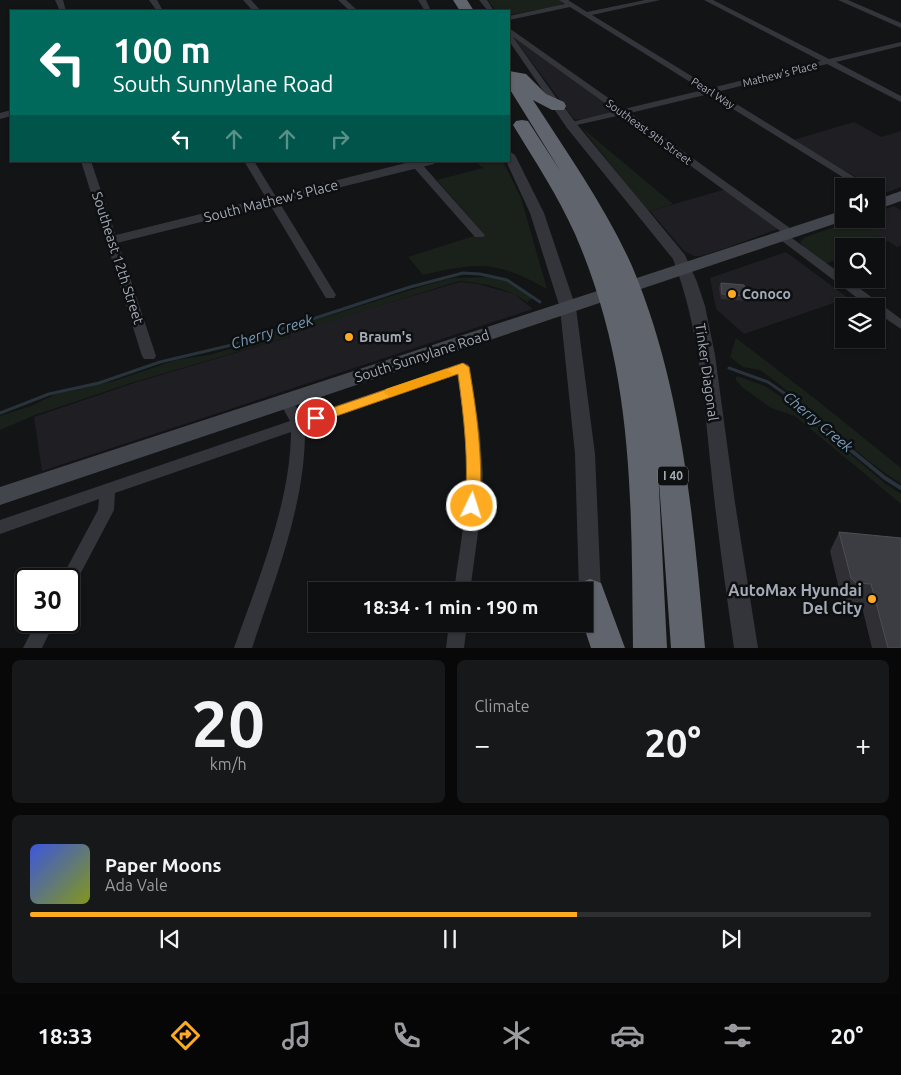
<!DOCTYPE html>
<meta charset="utf-8">
<style>
:root{--surface:#0e0f10;--page:#171819;--text:#f1f3f6;--muted:#9b9c9f;--line:#2e2f30;--accent:#ffab22}
body{margin:0;font-family:Ubuntu,sans-serif;background:var(--page);color:var(--text);height:100vh;display:flex;flex-direction:column;font-size:19px;white-space:nowrap}
*{box-sizing:border-box;margin:0}
p{font-size:16px;color:var(--muted)}
.icon{flex:none;width:28px;height:28px;fill:none;stroke:currentColor;stroke-width:2;stroke-linecap:round;stroke-linejoin:round}
.map{position:relative;height:648px;overflow:hidden}
.drawer{display:flex;flex-direction:column;gap:12px;padding:12px;background:#080809;flex:1}
.drawer>*{flex:none}
.guide{position:absolute;left:10px;top:10px;width:500px;height:152px;border-radius:0px;box-shadow:0 1px 4px #0004,0 0 0 1px var(--line);background:#00695c;color:#fff;overflow:hidden}
.tools{position:absolute;left:835px;top:178px;display:grid;gap:10px}
.tools a{display:grid;place-items:center;width:50px;height:50px;border-radius:0px;background:var(--surface);box-shadow:0 1px 4px #0004,0 0 0 1px var(--line);font-size:25px}
.speed{position:absolute;left:15px;top:568px;display:flex;gap:10px;font-size:25px;font-weight:700;text-align:center}
.speed>*{display:grid;place-content:center;width:65px;height:65px;border-radius:50%;background:var(--surface);box-shadow:0 1px 4px #0004,0 0 0 1px var(--line);line-height:1}
.speed .limit{border:2px solid #111;border-radius:8px;background:#fff;color:#111}
.pin{position:absolute;display:grid;place-items:center;width:42px;height:42px;color:#fff;margin:-21px;border:2px solid #fff;border-radius:50%;box-shadow:0 1px 5px #0007}
.me{position:absolute;width:55px;margin:-28px;rotate:4deg;stroke-linejoin:round;filter:drop-shadow(0 0 4px #0008)}
.turn{display:flex;align-items:center;gap:18px;height:105px;padding:0 20px;font-size:22px}
.turn .icon{width:65px;height:65px;stroke-width:2.5}
.turn b{display:block;font-size:35px;line-height:42px}
.lanes{display:flex;align-items:center;height:48px;padding:0 20px;background:#0003;justify-content:center;gap:25px;direction:ltr}
.lanes .off{opacity:.35}
.big{font-size:38px;font-weight:700;line-height:1.1}
.drawer .card{flex:1;display:flex;flex-direction:column;justify-content:center;gap:8px;min-width:0;padding:0 18px;border-radius:8px;background:var(--page)}
.drawer .dial{align-items:center;gap:0}
.dial b{font-size:65px;line-height:1}
.song{display:flex;align-items:center;gap:15px}
.cover{width:60px;height:60px;border-radius:8px;background:linear-gradient(135deg,hsl(230 70% 55%),hsl(70 70% 35%))}
.played{height:5px;border-radius:2px;background:linear-gradient(90deg,var(--accent) 65%,var(--line) 65%)}
.keys{display:flex;justify-content:space-around;direction:ltr}
.heat{display:flex;justify-content:space-between;align-items:center;font-size:28px;direction:ltr}
.drawer .tiles{flex:1;display:grid;gap:12px;grid-template-columns:1fr 1fr}
.card:last-child{grid-column:span 2}
.trip{position:absolute;left:308px;top:582px;width:285px;height:50px;border-radius:0px;background:var(--surface);box-shadow:0 1px 4px #0004,0 0 0 1px var(--line);font-weight:700;line-height:50px;text-align:center}
.tabs{display:flex;height:80px;justify-content:space-around;align-items:center;background:#060606;color:var(--muted)}
.tabs .icon{width:35px;height:35px}
.tabs .current{color:var(--accent)}
.tabs b{font-size:22px;color:var(--text)}
.map>svg:first-child{display:block}
.built{fill:#1f1f23}
.green{fill:#19211a}
.lines{fill:none;stroke-linecap:round;stroke-linejoin:round}
.stream-far1{stroke:#28333b;stroke-width:3}
.stream{stroke:#28333b;stroke-width:4}
.minor{fill:#34353b;fill-rule:evenodd}
.tertiary{fill:#34353b;fill-rule:evenodd}
.secondary{fill:#42454b;fill-rule:evenodd}
.motorway{fill:#60646c;fill-rule:evenodd}
.wall{fill:#2f2f34}
.building{fill:#3b3d42;stroke:#4c4e54}
.route{fill:#ffab22;stroke:#a66f16}
.slow{fill:#f59e0b}
.poi-dot{fill:#ffab22;stroke:#0e0f11;stroke-width:2}
.labels{text-anchor:middle;stroke-width:5;stroke-linejoin:round;paint-order:stroke}
.far-street-label{font-size:11px;fill:#a4abb7;stroke:#0e0f11}
.shield{fill:#0e0f11;stroke:#777c85;stroke-width:1}
.shield-label{font-size:12px;font-weight:bold;fill:#a4abb7}
.street-label{font-size:14px;fill:#a4abb7;stroke:#0e0f11}
.poi-label{font-size:14px;font-weight:bold;fill:#a4abb7;stroke:#0e0f11;text-anchor:start}
.water-label{font-size:15px;font-style:italic;fill:#779bb6;stroke:#0e0f11}
.near-poi-label{font-size:16px;font-weight:bold;fill:#a4abb7;stroke:#0e0f11;text-anchor:end}
</style>
<div class="map">
<svg width="901" height="648" viewBox="0 0 901 648">
<rect width="100%" height="100%" fill="#131416"/>
<g class="built">
<polygon points="514,38 618,111 584,120 574,119"/>
<polygon points="854,122 881,137 901,131 901,187 888,192 878,189 876,186 872,186 842,169 793,140"/>
<polygon points="733,187 786,226 729,247 701,256 694,256 685,252 650,211"/>
<polygon points="894,206 901,210 901,245 897,247 856,220 876,219 876,212"/>
<polygon points="786,252 848,298 744,334 716,309 710,278"/>
<polygon points="460,282 478,284 514,294 533,309 42,471 34,417 137,382 290,337 289,334 317,324"/>
</g>
<g class="green">
<polygon points="488,0 560,0 564,3 559,6 509,15 509,11 496,11"/>
<polygon points="581,127 673,204 650,211 647,210"/>
<path d="M 475,161 L 503,161 L 521,198 L 547,289 C 496,260 478,262 423,275 L 408,257 L 483,233 L 437,180 L 483,168 Z"/>
<polygon points="856,220 889,241 875,246 844,246 844,257 825,264 805,250 800,242 805,237"/>
<path d="M 485,277 L 507,281 L 533,298 L 528,301 L 528,303 C 508,288 484,283 459,281 L 289,334 L 289,337 L 134,382 L 35,415 L 0,430 L 0,416 L 31,406 L 56,394 L 114,381 L 176,360 L 209,355 L 261,340 L 275,333 L 420,287 L 452,278 Z"/>
<polygon points="736,338 818,401 901,468 901,484 870,462 780,385 760,370 743,367 730,357"/>
<polygon points="737,376 765,386 787,401 887,485 901,494 901,504 795,416 771,408 742,387 735,379"/>
</g>
<g class="lines">
<g class="stream-far1">
<polyline points="729,368 768,382 784,393 821,426"/>
<polyline points="0,413 49,394 99,383 160,362 261,338 276,331 410,287 463,273 480,274 507,280 540,302"/>
</g>
<polyline class="stream" points="820,425 885,478 901,488"/>
<g class="minor">
<polygon points="55,0 63,0 66,11 60,11"/>
<polygon points="149,0 157,0 163,11 157,11"/>
<polygon points="243,0 251,0 261,11 253,11"/>
<polygon points="338,0 346,0 358,11 350,11"/>
<polygon points="418,0 426,0 431,11 425,11"/>
<polygon points="479,0 487,0 494,11 488,11"/>
<polygon points="559,0 568,0 587,12 645,0 660,0 592,15 711,88 821,61 704,0 713,0 829,59 901,42 901,46 836,62 901,96 901,102 827,64 717,92 869,186 857,186 709,94 630,113 794,231 795,233 794,235 789,236 844,276 844,279 847,279 901,319 901,329 876,312 876,306 868,306 778,238 776,236 778,234 783,233 621,115 568,127 568,123 616,111 513,37 562,106 561,108 555,108 509,41 509,28 624,109 703,90 570,7 509,20 509,16 565,4"/>
<polygon points="838,0 848,0 901,23 901,28"/>
<polygon points="11,110 11,116 0,119 0,113"/>
<polygon points="81,161 91,161 156,356 154,359 144,359 142,356"/>
<polygon points="244,161 254,161 336,295 334,298 326,298 324,295"/>
<polygon points="408,161 419,161 483,233 485,235 483,237 475,237"/>
<polygon points="876,191 891,199 892,201 891,203 883,203 876,199"/>
<path d="M 463,363 L 468,364 L 470,367 L 480,434 L 483,474 L 480,518 L 470,591 L 454,591 C 459,552 467,513 467,473 C 468,440 462,407 457,374 L 305,427 C 306,503 276,576 252,648 L 234,648 C 258,579 290,506 291,432 L 115,493 L 114,510 L 75,584 L 69,586 L 69,579 L 61,579 L 98,510 L 99,499 L 0,534 L 0,520 L 290,421 L 279,401 L 281,398 L 291,398 L 302,417 Z"/>
<polygon points="37,621 55,621 42,648 23,648"/>
<polygon points="449,624 467,624 464,648 446,648"/>
</g>
<g class="tertiary">
<path d="M 558,103 L 562,104 L 575,122 L 685,255 L 697,282 L 705,306 L 715,355 L 735,503 L 758,648 L 734,648 C 726,591 718,535 712,478 C 704,404 700,329 673,259 L 567,128 L 552,106 Z"/>
<polygon points="509,151 515,155 544,213 576,308 595,454 601,593 598,600 590,603 584,600 584,591 579,591 575,454 560,308 530,213 506,161 509,161"/>
<polygon points="414,161 436,161 434,164 113,244 108,243 106,240 108,237"/>
</g>
<g class="secondary">
<polygon points="901,191 901,201 876,210 876,200"/>
<polygon points="844,210 844,219 849,219 0,505 0,487"/>
</g>
<g class="motorway">
<polygon points="453,0 467,0 474,11 460,11"/>
<path d="M 509,71 L 526,74 L 546,94 L 564,102 L 566,106 L 564,110 L 552,110 L 533,100 C 568,154 606,208 632,266 C 683,387 693,518 705,648 L 671,648 L 658,468 L 667,648 L 633,648 C 631,501 635,372 575,234 C 558,196 535,161 513,125 L 516,121 L 522,120 L 528,121 L 561,172 L 509,88 Z"/>
<polygon points="590,579 601,583 625,648 591,648 583,624 584,591 575,591 579,583"/>
</g>
</g>
<g class="wall">
<polygon points="721,283 746,296 745,301 721,299 719,288"/>
<polygon points="839,532 901,538 901,648 872,648 861,603 846,602 841,597 830,551"/>
</g>
<g class="building">
<polygon points="721,283 744,285 746,296 722,294"/>
<polygon points="839,532 901,538 901,648 888,648 871,584 856,583 851,578"/>
</g>
<path class="route" d="M 463,363 L 469,367 C 477,414 483,458 480,506 L 478,510 L 472,511 L 467,510 L 465,506 C 469,460 464,418 458,374 L 316,423 L 312,421 L 310,418 L 312,415 Z"/>
<polygon class="slow" points="446,369 452,373 450,376 390,397 384,393 386,389"/>
<g class="poi-dot">
<circle cx="732" cy="294" r="5"/>
<circle cx="349" cy="337" r="5"/>
<circle cx="872" cy="599" r="5"/>
</g>
<g class="labels">
<g class="far-street-label">
<text transform="translate(780 74) rotate(-14)" y="4">Mathew's Place</text>
<text transform="translate(713 93) rotate(32)" y="4">Pearl Way</text>
<text transform="translate(649 132) rotate(36)" y="4">Southeast 9th Street</text>
</g>
<rect class="shield" x="658" y="466.5" width="30" height="19" rx="4"/>
<g class="shield-label">
<text x="673" y="480">I 40</text>
</g>
<g class="street-label">
<text transform="translate(271 201) rotate(-14)" y="5">South Mathew's Place</text>
<text transform="translate(118 258) rotate(72)" y="5">Southeast 12th Street</text>
<text transform="translate(422 356) rotate(-18)" y="5">South Sunnylane Road</text>
<text transform="translate(707 372) rotate(82)" y="5">Tinker Diagonal</text>
</g>
<g class="poi-label">
<text x="742" y="299">Conoco</text>
<text x="359" y="342">Braum's</text>
</g>
<g class="water-label">
<text transform="translate(272 332) rotate(-17)" y="5">Cherry Creek</text>
<text transform="translate(818 422) rotate(40)" y="5">Cherry Creek</text>
</g>
<g class="near-poi-label">
<text x="862" y="596">AutoMax Hyundai<tspan x="862" dy="18">Del City</tspan></text>
</g>
</g>
</svg>
<div class="tools">
<a><svg class="icon" aria-label="sound" viewBox="0 0 24 24"><path d="M4 9h4l5-4v14l-5-4H4zM17 9q2 3 0 6"/></svg></a>
<a><svg class="icon" aria-label="search" viewBox="0 0 24 24"><circle cx="10" cy="10" r="6"/><path d="M15 15l6 6"/></svg></a>
<a><svg class="icon" aria-label="layers" viewBox="0 0 24 24"><path d="M12 4l9 5-9 5-9-5zM3 14l9 5 9-5"/></svg></a>
</div>
<div class="speed"><div class="limit">30</div></div>
<div class="pin" style="left:316px;top:418px;background:#d93025"><svg class="icon" aria-label="arrive" viewBox="0 0 24 24"><path d="M6 21V4h12l-3 4 3 4H6"/></svg></div>
<svg class="me" style="left:472px;top:506px" viewBox="-20 -20 40 40"><circle r="17" fill="#ffab22" stroke="#fff" stroke-width="3"/><path d="M0-11L8 9 0 5-8 9z" fill="#fff"/></svg>
<div class="trip">18:34 · 1 min · 190 m</div>
<div class="guide">
<div class="turn"><svg class="icon" aria-label="left" viewBox="0 0 24 24"><path d="M17 20v-9H6M10 6l-5 5 5 5"/></svg><div><b>100 m</b>South Sunnylane Road</div></div>
<div class="lanes"><svg class="icon" aria-label="left" viewBox="0 0 24 24"><path d="M17 20v-9H6M10 6l-5 5 5 5"/></svg><svg class="icon off" aria-label="ahead" viewBox="0 0 24 24"><path d="M12 20V5M6 11l6-6 6 6"/></svg><svg class="icon off" aria-label="ahead" viewBox="0 0 24 24"><path d="M12 20V5M6 11l6-6 6 6"/></svg><svg class="icon off" aria-label="right" viewBox="0 0 24 24"><path d="M7 20v-9h11M14 6l5 5-5 5"/></svg></div>
</div>
</div>
<section class="drawer">
<div class="tiles">
<div class="card dial"><b>20</b><p>km/h</p></div>
<div class="card"><p>Climate</p>
<div class="heat"><a>−</a><b class="big">20°</b><a>+</a></div>
</div>
<div class="card">
<div class="song"><i class="cover"></i><div><b>Paper Moons</b><p>Ada Vale</p></div></div>
<div class="played"></div>
<div class="keys"><svg class="icon" aria-label="previous" viewBox="0 0 24 24"><path d="M18 5L8 12l10 7zM5 5v14"/></svg><svg class="icon" aria-label="pause" viewBox="0 0 24 24"><path d="M8 5v14M16 5v14"/></svg><svg class="icon" aria-label="next" viewBox="0 0 24 24"><path d="M6 5l10 7-10 7zM19 5v14"/></svg></div>
</div>
</div>
</section>
<nav class="tabs">
<b>18:33</b>
<svg class="icon current" aria-label="directions" viewBox="0 0 24 24"><path d="M12 3l9 9-9 9-9-9zM9 14v-3h6M13 9l2 2-2 2"/></svg>
<svg class="icon" aria-label="music" viewBox="0 0 24 24"><path d="M9 18V5l10-2v13"/><circle cx="6" cy="18" r="3"/><circle cx="16" cy="16" r="3"/></svg>
<svg class="icon" aria-label="phone" viewBox="0 0 24 24"><path d="M5 4h4l2 5-3 2q2 4 5 5l2-3 5 2v4C11 20 4 13 5 4z"/></svg>
<svg class="icon" aria-label="climate" viewBox="0 0 24 24"><path d="M12 3v18M4 7l16 10M4 17L20 7"/></svg>
<svg class="icon" aria-label="car" viewBox="0 0 24 24"><path d="M5 17H2v-5l4-1 3-4h7l3 4 3 1v5h-3M9 17h6M6 11h13"/><circle cx="7" cy="17" r="2"/><circle cx="17" cy="17" r="2"/></svg>
<svg class="icon" aria-label="filters" viewBox="0 0 24 24"><path d="M4 7h16M4 17h16"/><circle cx="9" cy="7" r="2"/><circle cx="15" cy="17" r="2"/></svg>
<b>20°</b>
</nav>
